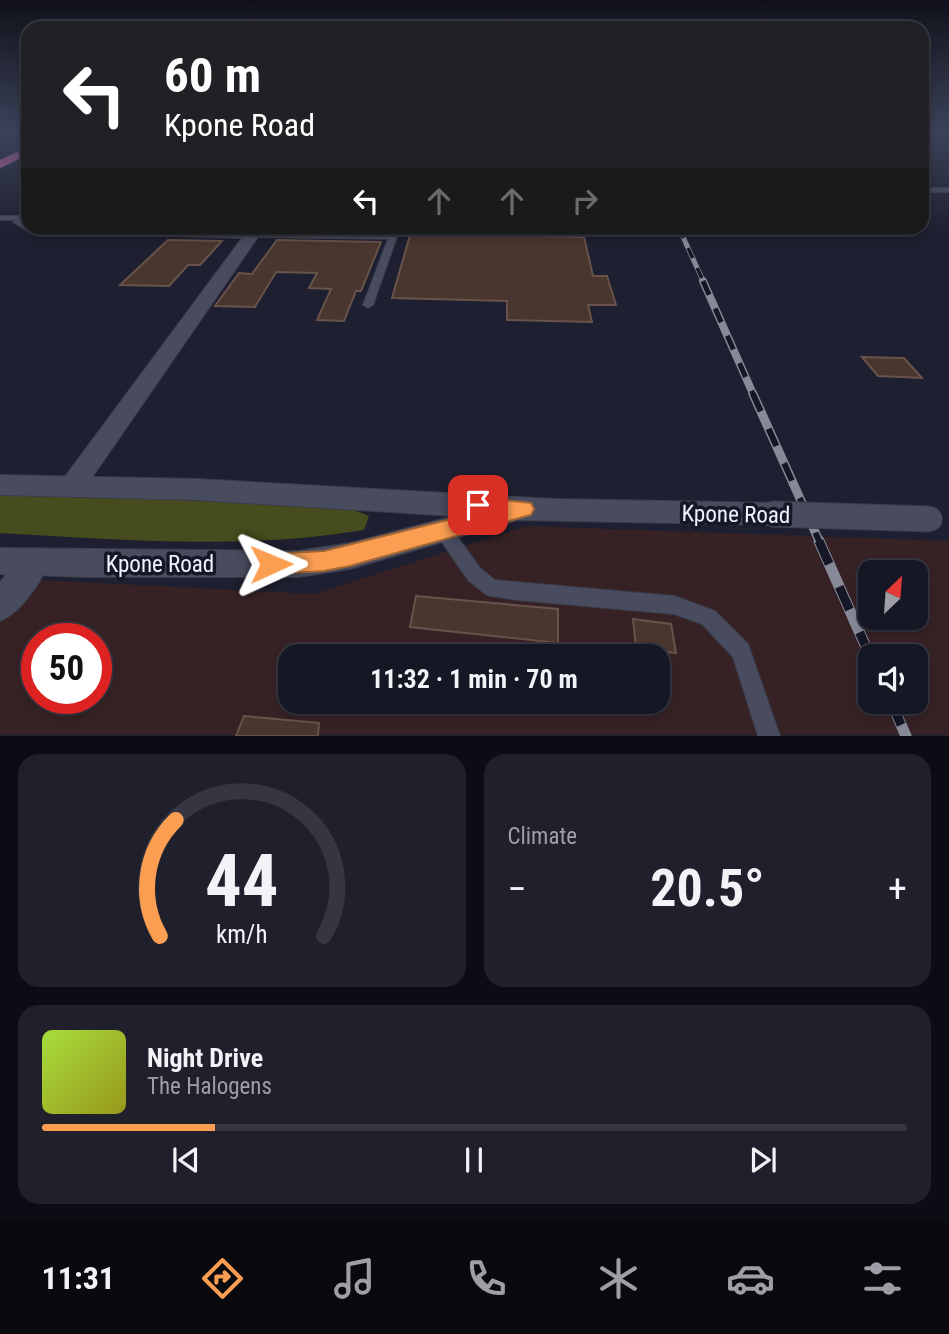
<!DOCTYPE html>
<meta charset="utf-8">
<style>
:root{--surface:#161724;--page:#1f202c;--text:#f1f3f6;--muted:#9e9fa6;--line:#353641;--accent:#fc9e52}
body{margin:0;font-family:"Roboto Condensed",sans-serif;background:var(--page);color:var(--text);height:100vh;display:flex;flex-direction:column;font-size:26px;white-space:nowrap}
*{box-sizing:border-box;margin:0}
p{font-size:23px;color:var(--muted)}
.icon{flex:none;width:38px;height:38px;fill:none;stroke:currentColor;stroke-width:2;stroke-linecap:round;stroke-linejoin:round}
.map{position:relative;height:736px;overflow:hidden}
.sheet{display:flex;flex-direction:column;gap:18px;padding:18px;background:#0c0d14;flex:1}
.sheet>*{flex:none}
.hud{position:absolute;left:21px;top:21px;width:908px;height:214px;border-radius:21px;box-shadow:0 4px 10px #0003,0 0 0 2px var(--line);background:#202124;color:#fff;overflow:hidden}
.needle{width:46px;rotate:25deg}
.tools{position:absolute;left:858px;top:560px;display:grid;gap:14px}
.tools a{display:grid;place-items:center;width:70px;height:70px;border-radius:14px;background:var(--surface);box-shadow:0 4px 10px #0003,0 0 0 2px var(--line);font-size:35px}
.speed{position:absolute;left:21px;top:623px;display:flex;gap:14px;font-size:35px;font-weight:700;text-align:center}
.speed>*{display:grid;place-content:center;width:91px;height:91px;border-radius:50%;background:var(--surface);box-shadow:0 4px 10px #0003,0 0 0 2px var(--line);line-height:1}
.speed .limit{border:10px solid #d22;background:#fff;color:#111}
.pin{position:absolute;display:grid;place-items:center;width:60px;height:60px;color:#fff;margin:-30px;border-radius:14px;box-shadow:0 4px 10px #0006}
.me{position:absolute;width:77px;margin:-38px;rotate:89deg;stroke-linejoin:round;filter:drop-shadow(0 0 5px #0008)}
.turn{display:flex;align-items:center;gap:24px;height:147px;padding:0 28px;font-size:32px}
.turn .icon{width:91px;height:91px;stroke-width:2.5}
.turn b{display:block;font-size:49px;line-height:60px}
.lanes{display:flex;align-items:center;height:66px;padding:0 28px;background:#0003;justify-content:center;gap:35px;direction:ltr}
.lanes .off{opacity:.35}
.big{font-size:52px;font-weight:700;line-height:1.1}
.sheet .tile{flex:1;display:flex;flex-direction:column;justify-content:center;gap:10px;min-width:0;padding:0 24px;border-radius:21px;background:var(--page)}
.sheet .dial{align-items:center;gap:0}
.dial svg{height:182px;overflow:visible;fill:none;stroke:var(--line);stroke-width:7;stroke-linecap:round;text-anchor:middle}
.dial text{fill:var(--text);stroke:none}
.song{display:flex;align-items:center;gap:21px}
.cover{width:84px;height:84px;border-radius:10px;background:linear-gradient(135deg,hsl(80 70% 55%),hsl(60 70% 35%))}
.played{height:7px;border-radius:4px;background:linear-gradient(90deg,var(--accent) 20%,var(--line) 20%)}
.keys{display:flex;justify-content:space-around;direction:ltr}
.heat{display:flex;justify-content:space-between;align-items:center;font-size:38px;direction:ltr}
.sheet .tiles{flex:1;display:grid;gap:18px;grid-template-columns:1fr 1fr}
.tile:last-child{grid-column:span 2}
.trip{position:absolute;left:278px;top:644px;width:392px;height:70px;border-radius:21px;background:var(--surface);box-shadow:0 4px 10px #0003,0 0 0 2px var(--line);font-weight:700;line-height:70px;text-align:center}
.tab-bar{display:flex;height:112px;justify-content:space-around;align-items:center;background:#09090e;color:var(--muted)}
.tab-bar .icon{width:49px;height:49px}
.tab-bar .current{color:var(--accent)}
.tab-bar b{font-size:32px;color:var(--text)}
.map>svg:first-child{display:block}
.commercial{fill:#362224;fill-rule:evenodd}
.green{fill:#464c1d}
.building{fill:#49362e;stroke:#68534a;stroke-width:2}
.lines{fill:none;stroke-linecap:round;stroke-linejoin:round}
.lane-casing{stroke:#3b3c4a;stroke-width:2}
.street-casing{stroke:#3b3c4a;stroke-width:2}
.secondary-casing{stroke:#3b3c4a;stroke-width:2}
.highway-casing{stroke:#3b3c4a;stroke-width:2}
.lane{fill:#494c5e;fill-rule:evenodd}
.street{fill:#494c5e;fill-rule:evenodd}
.secondary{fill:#494c5e;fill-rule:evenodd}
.highway{fill:#ea73b2;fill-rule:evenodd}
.rail-far3-casing{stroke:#888998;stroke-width:5}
.rail-far2-casing{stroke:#888998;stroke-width:8}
.rail-far1-casing{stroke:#888998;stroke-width:9}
.rail-casing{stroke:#888998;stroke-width:11}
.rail-far3{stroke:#151626;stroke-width:3.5;stroke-dasharray:11;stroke-linecap:butt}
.rail-far2{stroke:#151626;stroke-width:5;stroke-dasharray:15;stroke-linecap:butt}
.rail-far1{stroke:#151626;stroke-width:6;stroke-dasharray:19;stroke-linecap:butt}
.rail{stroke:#151626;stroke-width:9;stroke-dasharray:25;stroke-linecap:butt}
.secondary-bridge-casing{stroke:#3b3c4a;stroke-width:27;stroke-linecap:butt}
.secondary-bridge{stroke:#494c5e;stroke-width:25}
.route{fill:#fc9e52;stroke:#a46735;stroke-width:2}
.labels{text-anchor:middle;stroke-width:7;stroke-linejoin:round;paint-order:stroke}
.near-street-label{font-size:23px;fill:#eff1fd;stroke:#151626}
</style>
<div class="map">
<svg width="949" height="736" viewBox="0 0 949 736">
<rect width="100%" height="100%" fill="#1e1f30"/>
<path class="commercial" d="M 527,526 L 949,541 L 949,735 L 0,735 L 0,578 L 314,594 ZM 870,572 L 915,572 L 915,618 L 870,618 ZM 37,639 L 96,639 L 96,698 L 37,698 ZM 290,656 L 658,656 L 658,702 L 290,702 ZM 870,656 L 915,656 L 915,702 L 870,702 Z"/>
<path class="green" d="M 0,490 L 309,503 L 357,511 L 369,516 L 364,530 C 244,550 121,540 0,533 Z"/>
<g class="building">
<polygon points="412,228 529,228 529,236 584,237 593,276 607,276 616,305 588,305 592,322 507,320 507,301 392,298"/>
<polygon points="168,240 222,241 200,265 188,265 169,286 120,285"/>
<polygon points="277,240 381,242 361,291 356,291 344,321 317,320 331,289 309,288 317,273 276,272 255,307 215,306 239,273 252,274"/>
<polygon points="862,357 904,358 922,378 878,376"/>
<polygon points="416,596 558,609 558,643 410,627"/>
<polygon points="633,619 671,624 676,653 636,648"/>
<polygon points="244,716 319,723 318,736 236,736"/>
</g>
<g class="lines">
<defs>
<g id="lane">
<rect x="922" y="188" width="27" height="4"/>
<polygon points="0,216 24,216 28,218 24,220 0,220"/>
<polygon points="392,228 400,228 373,305 368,308 363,305 388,239 253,237 249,234 253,231 390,233"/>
<polygon points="895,228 904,228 907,231 903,234"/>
<polygon points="443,523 449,525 480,568 495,580 674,596 715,611 748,644 780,736 758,736 733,657 702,624 674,614 517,600 491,596 485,594 468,580 437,535 435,530 437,525"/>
</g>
<g id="street">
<polygon points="28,211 28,228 35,228 28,231 13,222"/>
<polygon points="35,228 253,230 260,234 82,492 73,495 64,492 60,485 64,478 242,238 42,232"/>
<path d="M 34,550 L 45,554 L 49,563 C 40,583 21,613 0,621 L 0,582 L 23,554 Z"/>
</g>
<g id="secondary">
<polygon points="1,131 28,131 28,137"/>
<polygon points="0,475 197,479 554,499 771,503 781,506 785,514 781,522 771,525 518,520 350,569 298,577 86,577 0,574 0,548 298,551 350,543 454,516 197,500 0,495"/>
</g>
<polygon id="highway" points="28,147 28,154 0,168 0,160"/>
</defs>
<use href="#lane" class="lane-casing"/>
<use href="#street" class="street-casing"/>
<use href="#secondary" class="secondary-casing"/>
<use href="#highway" class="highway-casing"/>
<use href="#lane" class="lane"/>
<use href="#street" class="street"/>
<use href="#secondary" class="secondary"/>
<use href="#highway" class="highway"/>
<defs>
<polyline id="rail-far3" points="679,228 704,283"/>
<polyline id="rail-far2" points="703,281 754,396"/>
<polyline id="rail-far1" points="753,394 820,543"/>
<g id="rail">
<polyline points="819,541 870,656"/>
<polyline points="891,702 906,736"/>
</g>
</defs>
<use href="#rail-far3" class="rail-far3-casing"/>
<use href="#rail-far2" class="rail-far2-casing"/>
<use href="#rail-far1" class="rail-far1-casing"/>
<use href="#rail" class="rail-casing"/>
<use href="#rail-far3" class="rail-far3"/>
<use href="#rail-far2" class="rail-far2"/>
<use href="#rail-far1" class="rail-far1"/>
<use href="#rail" class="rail"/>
<defs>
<polyline id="secondary-bridge" points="771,514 930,519"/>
</defs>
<use href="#secondary-bridge" class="secondary-bridge-casing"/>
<use href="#secondary-bridge" class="secondary-bridge"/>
</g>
<linearGradient id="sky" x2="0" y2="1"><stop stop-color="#10111a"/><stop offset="0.56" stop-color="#3b4259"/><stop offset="1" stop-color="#3b4259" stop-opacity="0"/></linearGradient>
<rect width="949" height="234" fill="url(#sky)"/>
<polygon class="route" points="478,497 531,503 534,509 531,515 523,517 350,566 324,571 271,574 262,571 259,564 262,557 271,554 324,551 475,513 470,511 467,505 470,499"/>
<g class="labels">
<g class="near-street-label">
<text transform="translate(736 514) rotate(1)" y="8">Kpone Road</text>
<text x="160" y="572">Kpone Road</text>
</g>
</g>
</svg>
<div class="tools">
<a><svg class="needle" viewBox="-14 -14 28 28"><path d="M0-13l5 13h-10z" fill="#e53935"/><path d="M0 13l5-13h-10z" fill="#9e9fa6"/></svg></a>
<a><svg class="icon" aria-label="sound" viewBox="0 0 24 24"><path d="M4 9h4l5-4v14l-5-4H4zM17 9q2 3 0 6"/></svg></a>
</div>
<div class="speed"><div class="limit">50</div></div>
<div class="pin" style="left:478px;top:505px;background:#d93025"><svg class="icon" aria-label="arrive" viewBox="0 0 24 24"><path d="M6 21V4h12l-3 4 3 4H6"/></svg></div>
<svg class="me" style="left:271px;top:564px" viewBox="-20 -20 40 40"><path d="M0-17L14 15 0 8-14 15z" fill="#fc9e52" stroke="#fff" stroke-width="4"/></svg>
<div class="trip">11:32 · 1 min · 70 m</div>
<div class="hud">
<div class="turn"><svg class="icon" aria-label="left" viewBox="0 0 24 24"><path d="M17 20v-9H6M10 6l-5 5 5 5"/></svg><div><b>60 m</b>Kpone Road</div></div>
<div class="lanes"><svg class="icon" aria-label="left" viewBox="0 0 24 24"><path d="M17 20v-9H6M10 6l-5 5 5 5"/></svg><svg class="icon off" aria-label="ahead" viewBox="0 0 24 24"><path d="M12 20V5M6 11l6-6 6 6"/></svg><svg class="icon off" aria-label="ahead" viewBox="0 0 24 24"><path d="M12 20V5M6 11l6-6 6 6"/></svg><svg class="icon off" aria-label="right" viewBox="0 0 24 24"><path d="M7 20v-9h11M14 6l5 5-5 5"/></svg></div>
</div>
</div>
<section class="sheet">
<div class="tiles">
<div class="tile dial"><svg viewBox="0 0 100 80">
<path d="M14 69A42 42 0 1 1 86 69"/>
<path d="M14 69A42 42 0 0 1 21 18" stroke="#fc9e52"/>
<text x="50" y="56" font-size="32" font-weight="700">44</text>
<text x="50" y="72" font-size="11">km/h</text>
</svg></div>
<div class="tile"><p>Climate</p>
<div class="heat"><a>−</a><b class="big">20.5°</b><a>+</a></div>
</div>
<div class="tile">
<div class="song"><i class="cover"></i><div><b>Night Drive</b><p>The Halogens</p></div></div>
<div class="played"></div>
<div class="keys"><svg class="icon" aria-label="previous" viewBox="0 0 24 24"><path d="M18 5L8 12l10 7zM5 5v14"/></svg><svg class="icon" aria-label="pause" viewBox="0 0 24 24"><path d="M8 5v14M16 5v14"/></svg><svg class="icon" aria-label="next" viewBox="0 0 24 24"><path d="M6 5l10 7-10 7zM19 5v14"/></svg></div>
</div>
</div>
</section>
<nav class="tab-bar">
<b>11:31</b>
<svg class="icon current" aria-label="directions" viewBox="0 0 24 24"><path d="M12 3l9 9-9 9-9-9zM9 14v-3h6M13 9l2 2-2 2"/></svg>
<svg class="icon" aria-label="music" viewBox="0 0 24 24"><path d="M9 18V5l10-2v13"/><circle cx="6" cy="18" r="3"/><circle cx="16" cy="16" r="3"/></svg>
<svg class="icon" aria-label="phone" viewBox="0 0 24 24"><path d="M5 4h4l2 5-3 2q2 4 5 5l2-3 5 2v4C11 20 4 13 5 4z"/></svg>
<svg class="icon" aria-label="climate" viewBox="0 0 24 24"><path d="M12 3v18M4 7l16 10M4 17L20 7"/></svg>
<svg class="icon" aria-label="car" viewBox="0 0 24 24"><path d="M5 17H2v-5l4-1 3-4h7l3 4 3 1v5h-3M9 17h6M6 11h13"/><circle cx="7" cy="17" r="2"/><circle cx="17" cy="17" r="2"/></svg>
<svg class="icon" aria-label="filters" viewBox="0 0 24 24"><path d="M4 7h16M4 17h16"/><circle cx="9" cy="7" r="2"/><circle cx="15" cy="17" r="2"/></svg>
</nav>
